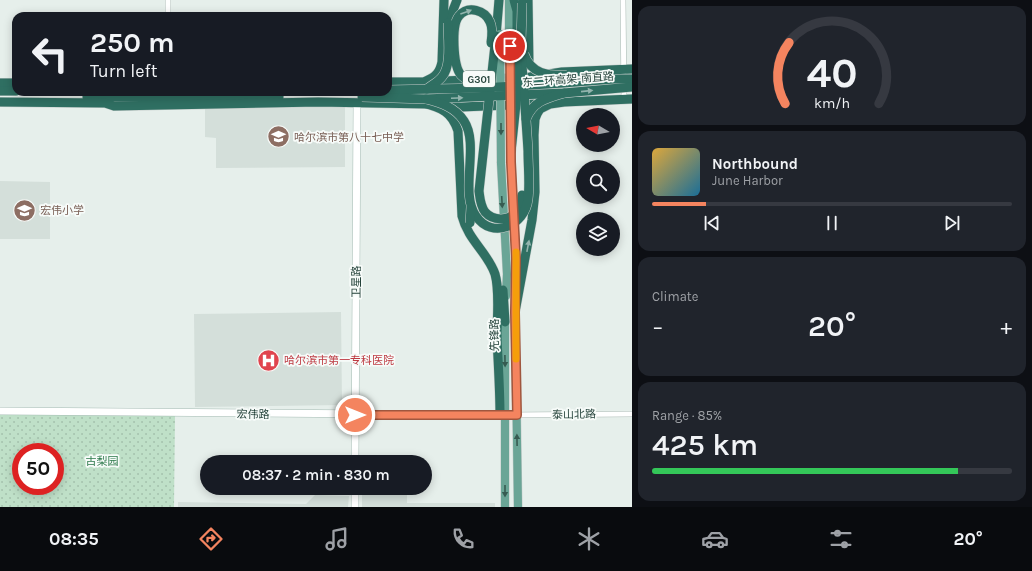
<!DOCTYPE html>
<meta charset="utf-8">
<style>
:root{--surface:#171b24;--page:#20242c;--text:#f1f3f6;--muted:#9ea1a6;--line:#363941;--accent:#f4845f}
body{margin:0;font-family:Karla,"Noto Sans SC",sans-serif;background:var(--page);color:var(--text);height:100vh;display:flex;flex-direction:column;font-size:15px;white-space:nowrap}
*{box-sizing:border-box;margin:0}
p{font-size:13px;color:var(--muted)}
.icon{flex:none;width:22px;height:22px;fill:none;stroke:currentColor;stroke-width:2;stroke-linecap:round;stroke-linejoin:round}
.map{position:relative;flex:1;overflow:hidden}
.drawer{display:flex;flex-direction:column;gap:6px;padding:6px;background:#0d0f14;width:400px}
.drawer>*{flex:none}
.guide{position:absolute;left:12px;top:12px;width:380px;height:84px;border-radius:12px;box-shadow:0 2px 10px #0003;background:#171b24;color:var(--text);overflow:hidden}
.needle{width:26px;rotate:280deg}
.fabs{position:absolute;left:576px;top:108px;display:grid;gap:8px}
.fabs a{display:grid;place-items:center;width:44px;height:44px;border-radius:50%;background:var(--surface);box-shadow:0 2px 10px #0003;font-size:20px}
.speed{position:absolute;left:12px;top:443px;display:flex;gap:8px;font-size:20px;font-weight:700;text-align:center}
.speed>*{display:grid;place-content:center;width:52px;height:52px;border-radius:50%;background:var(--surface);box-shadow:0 2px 10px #0003;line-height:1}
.speed .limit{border:6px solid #d22;background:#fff;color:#111}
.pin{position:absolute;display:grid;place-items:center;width:34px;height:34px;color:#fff;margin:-17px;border:2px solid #fff;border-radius:50%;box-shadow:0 1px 4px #0007}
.me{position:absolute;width:44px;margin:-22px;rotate:90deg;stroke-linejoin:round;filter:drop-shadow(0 0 3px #0008)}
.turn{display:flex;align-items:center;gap:14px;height:84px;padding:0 12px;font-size:18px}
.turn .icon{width:52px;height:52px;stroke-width:2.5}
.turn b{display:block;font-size:28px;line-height:34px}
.big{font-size:30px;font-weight:600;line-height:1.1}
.drawer .card{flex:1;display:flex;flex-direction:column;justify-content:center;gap:6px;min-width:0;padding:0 14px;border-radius:12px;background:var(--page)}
.drawer .dial{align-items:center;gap:0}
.dial svg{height:104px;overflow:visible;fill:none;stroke:var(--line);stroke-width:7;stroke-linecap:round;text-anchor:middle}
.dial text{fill:var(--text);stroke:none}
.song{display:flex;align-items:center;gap:12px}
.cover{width:48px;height:48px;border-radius:6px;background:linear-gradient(135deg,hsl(40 70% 55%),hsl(200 70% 35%))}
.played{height:4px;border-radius:2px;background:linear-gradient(90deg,var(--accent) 15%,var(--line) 15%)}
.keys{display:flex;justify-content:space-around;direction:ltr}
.heat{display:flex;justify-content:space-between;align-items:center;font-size:22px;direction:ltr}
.charge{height:6px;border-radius:3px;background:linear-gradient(90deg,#34c759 85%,var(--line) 0)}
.trip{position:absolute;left:200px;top:455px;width:232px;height:40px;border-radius:20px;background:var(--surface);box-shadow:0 2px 10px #0003;font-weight:600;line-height:40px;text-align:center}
.dock{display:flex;height:64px;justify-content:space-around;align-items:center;background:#090b0e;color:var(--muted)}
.dock .icon{width:28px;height:28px}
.dock .current{color:var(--accent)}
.dock b{font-size:18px;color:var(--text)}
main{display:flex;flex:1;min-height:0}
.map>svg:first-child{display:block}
.built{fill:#d4dfda}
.grass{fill:url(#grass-dots);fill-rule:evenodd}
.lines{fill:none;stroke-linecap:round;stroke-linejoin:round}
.street-casing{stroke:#a8b8b2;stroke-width:6}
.secondary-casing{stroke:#a4bbb3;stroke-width:8}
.primary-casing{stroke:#c2cac8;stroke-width:9}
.highway-casing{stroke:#c2cac8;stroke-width:10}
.street{stroke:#fff;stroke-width:5}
.secondary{stroke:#fff;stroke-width:7}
.primary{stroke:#6aa596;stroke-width:8}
.highway{stroke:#2f6f62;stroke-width:9}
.primary-bridge-casing{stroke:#c2cac8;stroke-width:9;stroke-linecap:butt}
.highway-bridge-casing{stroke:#c2cac8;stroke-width:10;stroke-linecap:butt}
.primary-bridge{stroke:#6aa596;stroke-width:8}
.highway-bridge{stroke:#2f6f62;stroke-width:9}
.oneway{fill:#93b5ae}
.oneway2{fill:#365b51}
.route-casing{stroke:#9f563e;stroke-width:10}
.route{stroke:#f4845f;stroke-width:7}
.slow{stroke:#f59e0b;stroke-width:7}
.labels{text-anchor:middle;stroke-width:3.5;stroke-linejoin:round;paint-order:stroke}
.shield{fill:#f7fbf9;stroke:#637a73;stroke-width:1}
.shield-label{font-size:10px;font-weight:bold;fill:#24423a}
.street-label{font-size:11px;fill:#24423a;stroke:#f7fbf9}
.education-label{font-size:11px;fill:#785e54;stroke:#f7fbf9;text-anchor:start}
.health-label{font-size:11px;fill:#be3a42;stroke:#f7fbf9;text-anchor:start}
.park-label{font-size:11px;fill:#2d7a4b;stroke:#f7fbf9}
</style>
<main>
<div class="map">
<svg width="632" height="507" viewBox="0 0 632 507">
<defs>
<pattern id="grass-dots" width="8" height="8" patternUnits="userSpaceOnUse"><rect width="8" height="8" fill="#bfe0c8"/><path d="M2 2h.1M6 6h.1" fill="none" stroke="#a4c1ad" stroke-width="1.8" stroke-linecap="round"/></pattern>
</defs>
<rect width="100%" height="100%" fill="#e6efeb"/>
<g class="built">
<polygon points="205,107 345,107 345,167 216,168 216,138 205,137"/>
<polygon points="0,181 50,182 50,239 0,239"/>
<polygon points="341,312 342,405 195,407 194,314"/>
<polygon points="362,488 407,488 407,503 495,503 495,507 362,507"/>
<polygon points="315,495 349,496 348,507 178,507 178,502 306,504"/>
</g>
<path class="grass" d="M 0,413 L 175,416 L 174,507 L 0,507 ZM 21,452 L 55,452 L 55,486 L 21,486 Z"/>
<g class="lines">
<defs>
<g id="street">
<polyline points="168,0 168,16"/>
<polyline points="623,0 624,99"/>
<polyline points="506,415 632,414"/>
</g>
<g id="secondary">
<polyline points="0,411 504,415"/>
<polyline points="355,462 357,102"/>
<polyline points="355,507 355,488"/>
</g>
<g id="primary">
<polyline points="509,32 509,0"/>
<polyline points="511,162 516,259 515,294"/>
<polyline points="501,163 507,274 506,296"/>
<polyline points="515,306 518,507"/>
<polyline points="505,316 505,507"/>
</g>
<g id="highway">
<polyline points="514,0 517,11 517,37"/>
<polyline points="528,0 529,65"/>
<polyline points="448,23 457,0"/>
<polyline points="496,36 499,0"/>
<path d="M 426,81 C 436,77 440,72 442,62 L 444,0"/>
<polyline points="388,82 423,82 530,77 562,72 632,69"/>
<polyline points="0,83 16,83"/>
<polyline points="0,91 16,91"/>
<polyline points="87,97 279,97"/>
<polyline points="0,102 105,103 114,106 318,102 428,104"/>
<path d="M 423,103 C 442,108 452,112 458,131 L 462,216 C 468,240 488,253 495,274 C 500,292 497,317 497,336 C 498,362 500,389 500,415"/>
<polyline points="445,105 461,107 533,104 540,109"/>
<polyline points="503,290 505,322"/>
<polyline points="515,312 532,220 535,192 534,135 535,119 537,114 540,109 550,104 564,102 632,99"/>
</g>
</defs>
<use href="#street" class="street-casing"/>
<use href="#secondary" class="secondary-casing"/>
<use href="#primary" class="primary-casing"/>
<use href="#highway" class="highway-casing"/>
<use href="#street" class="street"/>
<use href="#secondary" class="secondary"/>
<use href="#primary" class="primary"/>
<use href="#highway" class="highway"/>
<defs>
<g id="primary-bridge">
<polyline points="509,32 511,124"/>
<polyline points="500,34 501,163"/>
<polyline points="511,145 511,162"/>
</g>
<g id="highway-bridge">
<path d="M 496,36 L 479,191 C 480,198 480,205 485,212 C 493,221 508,221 516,213 C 521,209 522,201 522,195"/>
<path d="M 524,54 C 531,74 548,76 567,75"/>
<path d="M 482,88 C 475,85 467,81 461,75 C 453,66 451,25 459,16 C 468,5 485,10 490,22 C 493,28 492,36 491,43"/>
<path d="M 427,89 C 432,85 438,82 442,77 C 452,66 448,38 448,23"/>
<polyline points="388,90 482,88 563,83 614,79 632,79"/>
<polyline points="362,97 426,99 564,93 632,87"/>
<path d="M 426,99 C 441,103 455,107 464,121 C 480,145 459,192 476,216 C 492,240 525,226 528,199 C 530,184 528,167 528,151 C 526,117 523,83 521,48 C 521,33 522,18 522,3"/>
<path d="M 526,119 C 533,101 547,98 564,93"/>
<polyline points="511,152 516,104 517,59"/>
<polyline points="470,223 471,207"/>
</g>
</defs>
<use href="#primary-bridge" class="primary-bridge-casing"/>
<use href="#highway-bridge" class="highway-bridge-casing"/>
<use href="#primary-bridge" class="primary-bridge"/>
<use href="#highway-bridge" class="highway-bridge"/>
</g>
<defs><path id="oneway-solid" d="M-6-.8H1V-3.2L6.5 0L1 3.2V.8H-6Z"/></defs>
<g class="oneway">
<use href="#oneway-solid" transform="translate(466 12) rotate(-20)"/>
<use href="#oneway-solid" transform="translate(587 91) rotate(-6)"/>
<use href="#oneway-solid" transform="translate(457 98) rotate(-2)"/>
<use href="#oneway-solid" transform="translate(528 246) rotate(-79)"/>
</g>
<g class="oneway2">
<use href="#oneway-solid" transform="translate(501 129) rotate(90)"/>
<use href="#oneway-solid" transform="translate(502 202) rotate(87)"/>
<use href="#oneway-solid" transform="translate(505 361) rotate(89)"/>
<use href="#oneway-solid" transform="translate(517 440) rotate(-91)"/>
<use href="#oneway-solid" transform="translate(505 491) rotate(90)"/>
</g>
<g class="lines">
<defs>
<polyline id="route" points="355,415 517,415 515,312 516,259 511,162 510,46"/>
</defs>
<use href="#route" class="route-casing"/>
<use href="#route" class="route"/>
<polyline class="slow" points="516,359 516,252"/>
</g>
<defs>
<symbol id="school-disc" viewBox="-11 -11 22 22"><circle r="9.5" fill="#8d6e63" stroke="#f7fbf9"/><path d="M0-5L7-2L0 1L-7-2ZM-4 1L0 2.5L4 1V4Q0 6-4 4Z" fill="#fff"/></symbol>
<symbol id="hospital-disc" viewBox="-11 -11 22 22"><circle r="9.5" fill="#e0444e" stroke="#f7fbf9"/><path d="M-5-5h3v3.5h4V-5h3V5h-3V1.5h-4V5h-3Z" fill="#fff"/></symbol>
</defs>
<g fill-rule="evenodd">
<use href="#school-disc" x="266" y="124" width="25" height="25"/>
<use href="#school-disc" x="12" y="198" width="25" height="25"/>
<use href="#hospital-disc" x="256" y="348" width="25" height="25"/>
</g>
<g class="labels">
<rect class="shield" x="463" y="71" width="32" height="16" rx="3"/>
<g class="shield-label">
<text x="479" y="83">G301</text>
</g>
<g class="street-label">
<text transform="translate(568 79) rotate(-4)" y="4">东二环高架-南直路</text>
<text transform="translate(356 282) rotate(-90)" y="4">卫星路</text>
<text transform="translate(494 335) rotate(-90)" y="4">先锋路</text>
<text transform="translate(253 414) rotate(1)" y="4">宏伟路</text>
<text transform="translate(574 414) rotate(-1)" y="4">泰山北路</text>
</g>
<g class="education-label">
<text x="294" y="141">哈尔滨市第八十七中学</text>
<text x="40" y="214">宏伟小学</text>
</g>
<g class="health-label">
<text x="284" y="364">哈尔滨市第一专科医院</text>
</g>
<g class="park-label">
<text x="102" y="465">古梨园</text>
</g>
</g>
</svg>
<div class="fabs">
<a><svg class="needle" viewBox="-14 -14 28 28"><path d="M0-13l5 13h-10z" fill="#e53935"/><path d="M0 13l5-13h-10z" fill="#9ea1a6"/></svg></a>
<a><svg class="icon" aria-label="search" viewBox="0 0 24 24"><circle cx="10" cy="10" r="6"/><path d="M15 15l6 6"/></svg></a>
<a><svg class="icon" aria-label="layers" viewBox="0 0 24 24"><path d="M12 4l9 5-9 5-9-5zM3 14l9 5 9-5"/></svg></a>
</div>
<div class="speed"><div class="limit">50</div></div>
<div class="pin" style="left:510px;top:46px;background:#d93025"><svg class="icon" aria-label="arrive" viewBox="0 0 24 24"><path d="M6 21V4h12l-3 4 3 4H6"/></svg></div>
<svg class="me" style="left:355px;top:415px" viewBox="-20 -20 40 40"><circle r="17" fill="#f4845f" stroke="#fff" stroke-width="3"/><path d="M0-11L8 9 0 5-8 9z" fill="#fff"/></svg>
<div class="trip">08:37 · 2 min · 830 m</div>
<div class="guide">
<div class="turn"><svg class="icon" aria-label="left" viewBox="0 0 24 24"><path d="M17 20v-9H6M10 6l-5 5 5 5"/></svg><div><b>250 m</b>Turn left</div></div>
</div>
</div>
<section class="drawer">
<div class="card dial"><svg viewBox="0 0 100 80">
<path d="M14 69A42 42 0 1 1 86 69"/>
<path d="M14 69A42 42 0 0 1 17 22" stroke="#f4845f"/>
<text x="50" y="56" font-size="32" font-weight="700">40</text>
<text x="50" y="72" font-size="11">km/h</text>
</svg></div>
<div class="card">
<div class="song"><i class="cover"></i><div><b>Northbound</b><p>June Harbor</p></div></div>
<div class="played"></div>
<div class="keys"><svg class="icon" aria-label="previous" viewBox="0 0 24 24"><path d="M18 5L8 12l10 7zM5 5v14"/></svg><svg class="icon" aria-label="pause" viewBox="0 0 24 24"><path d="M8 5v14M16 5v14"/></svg><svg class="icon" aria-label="next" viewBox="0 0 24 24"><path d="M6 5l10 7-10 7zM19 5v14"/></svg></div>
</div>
<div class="card"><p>Climate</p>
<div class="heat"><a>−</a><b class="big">20°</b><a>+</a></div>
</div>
<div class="card"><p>Range · 85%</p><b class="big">425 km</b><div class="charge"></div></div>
</section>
</main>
<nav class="dock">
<b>08:35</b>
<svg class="icon current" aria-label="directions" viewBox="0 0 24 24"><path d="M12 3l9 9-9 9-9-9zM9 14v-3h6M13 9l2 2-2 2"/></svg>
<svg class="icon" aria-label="music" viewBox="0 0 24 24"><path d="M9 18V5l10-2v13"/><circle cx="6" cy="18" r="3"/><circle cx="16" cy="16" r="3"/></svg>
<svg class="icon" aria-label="phone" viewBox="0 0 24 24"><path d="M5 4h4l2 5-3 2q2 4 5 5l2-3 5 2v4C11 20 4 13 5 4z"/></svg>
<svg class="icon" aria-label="climate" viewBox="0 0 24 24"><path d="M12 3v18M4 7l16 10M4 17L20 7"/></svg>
<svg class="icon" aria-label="car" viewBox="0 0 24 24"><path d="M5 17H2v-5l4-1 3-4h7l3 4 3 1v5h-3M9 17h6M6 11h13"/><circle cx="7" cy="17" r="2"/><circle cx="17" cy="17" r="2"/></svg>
<svg class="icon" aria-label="filters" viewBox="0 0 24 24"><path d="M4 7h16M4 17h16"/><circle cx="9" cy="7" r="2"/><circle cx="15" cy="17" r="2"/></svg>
<b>20°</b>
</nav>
